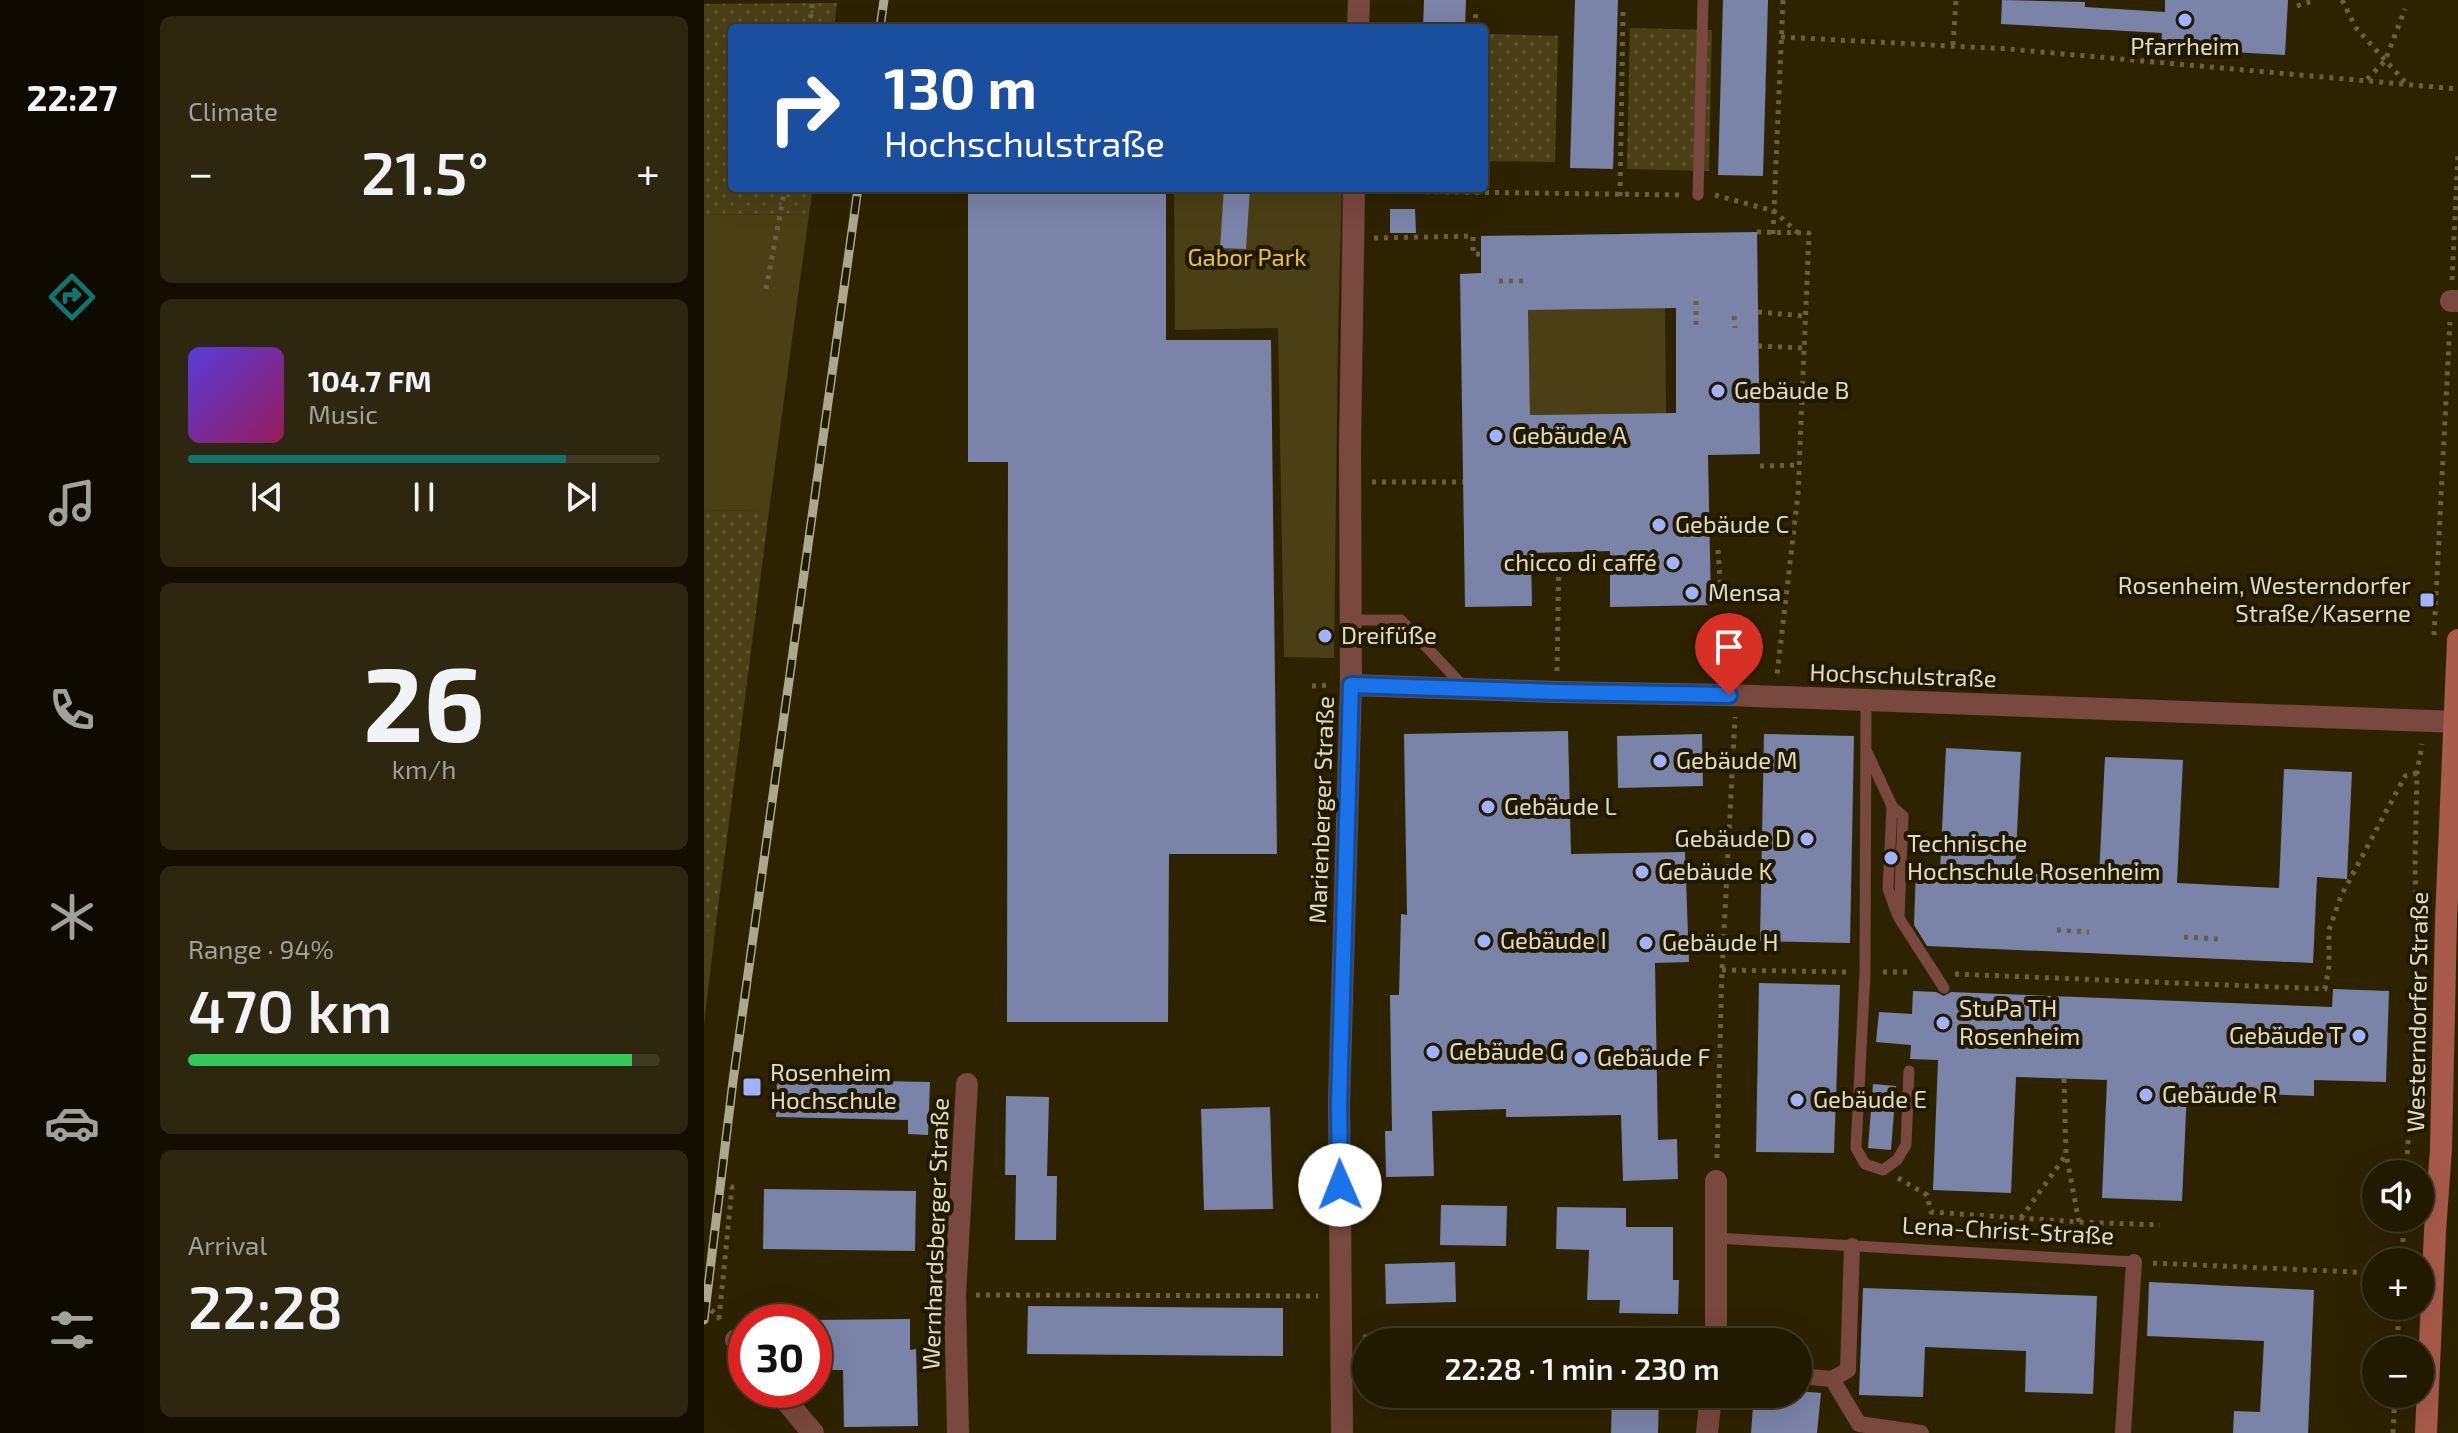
<!DOCTYPE html>
<meta charset="utf-8">
<style>
:root{--surface:#221a00;--page:#2e270f;--text:#f1f3f6;--muted:#a2a199;--line:#3f3822;--accent:#0f766e}
body{margin:0;font-family:"Exo 2",sans-serif;background:var(--page);color:var(--text);height:100vh;display:flex;flex-direction:column;font-size:30px;white-space:nowrap}
*{box-sizing:border-box;margin:0}
p{font-size:26px;color:var(--muted)}
.icon{flex:none;width:44px;height:44px;fill:none;stroke:currentColor;stroke-width:2;stroke-linecap:round;stroke-linejoin:round}
.map{position:relative;flex:1;overflow:hidden}
.drawer{display:flex;flex-direction:column;gap:16px;padding:16px;background:#130e00;width:560px}
.drawer>*{flex:none}
.hud{position:absolute;left:24px;top:24px;width:760px;height:168px;border-radius:8px;box-shadow:0 8px 32px #0002,0 0 0 2px var(--line);background:#1a4fa0;color:#fff;overflow:hidden}
.fabs{position:absolute;left:1658px;top:1160px;display:grid;gap:16px}
.fabs a{display:grid;place-items:center;width:72px;height:72px;border-radius:50%;background:var(--surface);box-shadow:0 8px 32px #0002,0 0 0 2px var(--line);font-size:40px}
.speed{position:absolute;left:24px;top:1304px;display:flex;gap:16px;font-size:40px;font-weight:700;text-align:center}
.speed>*{display:grid;place-content:center;width:104px;height:104px;border-radius:50%;background:var(--surface);box-shadow:0 8px 32px #0002,0 0 0 2px var(--line);line-height:1}
.speed .limit{border:12px solid #d22;background:#fff;color:#111}
.pin{position:absolute;display:grid;place-items:center;width:68px;height:68px;color:#fff;margin:-82px -34px;border-radius:50% 50% 50% 0;rotate:-45deg;box-shadow:0 0 8px #0007}
.pin .icon{rotate:45deg}
.me{position:absolute;width:88px;margin:-44px;rotate:359deg;stroke-linejoin:round;filter:drop-shadow(0 0 6px #0008)}
.turn{display:flex;align-items:center;gap:28px;height:168px;padding:0 24px;font-size:36px}
.turn .icon{width:104px;height:104px;stroke-width:2.5}
.turn b{display:block;font-size:56px;line-height:68px}
.big{font-size:60px;font-weight:600;line-height:1.1}
.drawer .widget{flex:1;display:flex;flex-direction:column;justify-content:center;gap:12px;min-width:0;padding:0 28px;border-radius:12px;background:var(--page)}
.drawer .dial{align-items:center;gap:0}
.dial b{font-size:104px;line-height:1}
.song{display:flex;align-items:center;gap:24px}
.cover{width:96px;height:96px;border-radius:12px;background:linear-gradient(135deg,hsl(250 70% 55%),hsl(330 70% 35%))}
.played{height:8px;border-radius:4px;background:linear-gradient(90deg,var(--accent) 80%,var(--line) 80%)}
.keys{display:flex;justify-content:space-around;direction:ltr}
.heat{display:flex;justify-content:space-between;align-items:center;font-size:44px;direction:ltr}
.charge{height:12px;border-radius:6px;background:linear-gradient(90deg,#34c759 94%,var(--line) 0)}
.trip{position:absolute;left:648px;top:1328px;width:460px;height:80px;border-radius:40px;background:var(--surface);box-shadow:0 8px 32px #0002,0 0 0 2px var(--line);font-weight:600;line-height:80px;text-align:center}
main{display:flex;flex:1;min-height:0}
.dock{display:flex;flex-direction:column;width:144px;justify-content:space-around;align-items:center;background:#0e0a00;color:var(--muted)}
.dock .icon{width:56px;height:56px}
.dock .current{color:var(--accent)}
.dock b{font-size:36px;color:var(--text)}
.map>svg:first-child{display:block}
.grass{fill:url(#grass-dots)}
.green{fill:#4b3f15}
.building{fill:#7a84a8;fill-rule:evenodd}
.lines{fill:none;stroke-linecap:round;stroke-linejoin:round}
.path{stroke:#696041;stroke-width:5;stroke-dasharray:4 6;stroke-linecap:butt}
.service{stroke:#79483e;stroke-width:11}
.pedestrian{stroke:#79483e;stroke-width:16}
.minor{stroke:#79483e;stroke-width:22}
.secondary{stroke:#a85b4a;stroke-width:22}
.rail-casing{stroke:#aea78e;stroke-width:9}
.rail{stroke:#221a00;stroke-width:6;stroke-dasharray:18;stroke-linecap:butt}
.route-casing{stroke:#114b97;stroke-width:20}
.route{stroke:#1a73e8;stroke-width:14}
.poi-dot{fill:#a1b3fd;stroke:#221a00;stroke-width:3}
.labels{text-anchor:middle;stroke-width:8;stroke-linejoin:round;paint-order:stroke}
.poi-label{font-size:24px;fill:#e0dac5;stroke:#221a00;text-anchor:start}
.park-label{font-size:24px;fill:#e7c342;stroke:#221a00}
.street-label{font-size:24px;fill:#e0dac5;stroke:#221a00}
</style>
<main>
<nav class="dock">
<b>22:27</b>
<svg class="icon current" aria-label="directions" viewBox="0 0 24 24"><path d="M12 3l9 9-9 9-9-9zM9 14v-3h6M13 9l2 2-2 2"/></svg>
<svg class="icon" aria-label="music" viewBox="0 0 24 24"><path d="M9 18V5l10-2v13"/><circle cx="6" cy="18" r="3"/><circle cx="16" cy="16" r="3"/></svg>
<svg class="icon" aria-label="phone" viewBox="0 0 24 24"><path d="M5 4h4l2 5-3 2q2 4 5 5l2-3 5 2v4C11 20 4 13 5 4z"/></svg>
<svg class="icon" aria-label="climate" viewBox="0 0 24 24"><path d="M12 3v18M4 7l16 10M4 17L20 7"/></svg>
<svg class="icon" aria-label="car" viewBox="0 0 24 24"><path d="M5 17H2v-5l4-1 3-4h7l3 4 3 1v5h-3M9 17h6M6 11h13"/><circle cx="7" cy="17" r="2"/><circle cx="17" cy="17" r="2"/></svg>
<svg class="icon" aria-label="filters" viewBox="0 0 24 24"><path d="M4 7h16M4 17h16"/><circle cx="9" cy="7" r="2"/><circle cx="15" cy="17" r="2"/></svg>
</nav>
<section class="drawer">
<div class="widget"><p>Climate</p>
<div class="heat"><a>−</a><b class="big">21.5°</b><a>+</a></div>
</div>
<div class="widget">
<div class="song"><i class="cover"></i><div><b>104.7 FM</b><p>Music</p></div></div>
<div class="played"></div>
<div class="keys"><svg class="icon" aria-label="previous" viewBox="0 0 24 24"><path d="M18 5L8 12l10 7zM5 5v14"/></svg><svg class="icon" aria-label="pause" viewBox="0 0 24 24"><path d="M8 5v14M16 5v14"/></svg><svg class="icon" aria-label="next" viewBox="0 0 24 24"><path d="M6 5l10 7-10 7zM19 5v14"/></svg></div>
</div>
<div class="widget dial"><b>26</b><p>km/h</p></div>
<div class="widget"><p>Range · 94%</p><b class="big">470 km</b><div class="charge"></div></div>
<div class="widget"><p>Arrival</p><b class="big">22:28</b></div>
</section>
<div class="map">
<svg width="1754" height="1433" viewBox="0 0 1754 1433">
<defs>
<pattern id="grass-dots" width="8" height="8" patternUnits="userSpaceOnUse" patternTransform="scale(2)"><rect width="8" height="8" fill="#4b3f15"/><path d="M2 2h.1M6 6h.1" fill="none" stroke="#655a36" stroke-width="1.8" stroke-linecap="round"/></pattern>
</defs>
<rect width="100%" height="100%" fill="#2e2300"/>
<g class="grass">
<polygon points="133,3 130,28 28,28 28,188 109,188 105,214 0,215 0,4"/>
<polygon points="926,28 1008,30 1005,171 923,169"/>
<polygon points="785,34 854,36 851,162 781,161"/>
<polygon points="0,510 65,511 11,931 0,931"/>
</g>
<g class="green">
<polygon points="470,188 638,188 634,331 630,658 580,657 574,328 471,330"/>
<polygon points="105,214 65,511 0,510 0,215"/>
<polygon points="961,308 962,413 826,415 824,310"/>
<polygon points="0,931 11,931 0,1026"/>
</g>
<g class="building">
<polygon points="720,0 762,0 761,28 719,28"/>
<polygon points="871,0 914,0 909,169 866,168"/>
<polygon points="1019,0 1064,0 1059,176 1014,175"/>
<polygon points="1298,0 1381,2 1381,7 1461,12 1461,0 1584,0 1581,55 1457,48 1458,33 1297,24"/>
<polygon points="264,188 462,188 462,340 567,340 573,854 465,854 464,1022 303,1022 304,462 264,462"/>
<polygon points="520,188 546,188 542,249 516,248"/>
<polygon points="686,209 711,209 712,233 686,233"/>
<path d="M 1053,232 L 1056,454 L 1004,455 L 1007,605 L 906,607 L 906,551 L 827,553 L 828,606 L 761,607 L 756,274 L 777,273 L 777,236 ZM 972,308 L 972,413 L 826,415 L 824,310 Z"/>
<polygon points="864,731 867,854 981,852 985,962 951,963 954,1140 973,1139 974,1179 919,1181 917,1115 802,1117 802,1109 728,1111 730,1176 682,1177 681,1131 688,1131 686,995 695,995 697,914 703,915 700,734"/>
<polygon points="998,734 999,786 914,788 913,736"/>
<polygon points="1060,734 1150,736 1146,943 1056,941"/>
<polygon points="1242,748 1317,752 1311,873 1395,876 1401,757 1479,760 1473,883 1575,888 1580,769 1648,772 1643,879 1613,877 1609,963 1223,946 1210,925 1212,870 1236,871"/>
<polygon points="1055,983 1136,985 1130,1153 1052,1152"/>
<polygon points="1629,989 1685,991 1682,1082 1610,1080 1610,1096 1483,1091 1478,1201 1398,1198 1403,1080 1312,1077 1307,1193 1229,1190 1234,1060 1206,1059 1207,1045 1172,1042 1175,1012 1208,1014 1209,991 1232,992 1240,996 1247,992 1628,1007"/>
<polygon points="73,1079 226,1082 224,1135 204,1134 204,1120 72,1117"/>
<polygon points="1169,1084 1192,1086 1187,1150 1164,1148"/>
<polygon points="302,1096 345,1097 343,1176 353,1176 352,1240 311,1240 312,1175 301,1175"/>
<polygon points="566,1107 569,1209 500,1210 497,1109"/>
<polygon points="60,1189 212,1191 211,1251 59,1249"/>
<polygon points="737,1205 803,1206 802,1246 736,1245"/>
<polygon points="853,1207 922,1208 922,1227 969,1227 969,1280 975,1280 974,1314 915,1313 916,1300 883,1300 885,1250 852,1249"/>
<polygon points="751,1262 752,1302 682,1304 681,1264"/>
<polygon points="1445,1282 1610,1290 1604,1433 1529,1433 1530,1411 1556,1412 1560,1341 1443,1336"/>
<polygon points="1159,1288 1393,1296 1389,1394 1321,1392 1322,1351 1221,1347 1219,1397 1155,1395"/>
<polygon points="324,1306 579,1308 579,1356 323,1354"/>
<polygon points="206,1319 206,1350 212,1349 214,1426 140,1427 139,1370 110,1370 110,1320"/>
<polygon points="1094,1391 1117,1393 1113,1433 1047,1433 1050,1394 1094,1394"/>
<polygon points="908,1394 955,1394 954,1433 907,1433"/>
</g>
<g class="lines">
<g class="path">
<polyline points="1638,0 1652,28 1702,83"/>
<polyline points="1593,6 1611,0"/>
<polyline points="105,28 109,0"/>
<polyline points="771,28 772,8"/>
<polyline points="1077,37 1304,49 1754,89"/>
<polyline points="1249,45 1252,0"/>
<polyline points="1663,79 1681,61 1701,9"/>
<polyline points="671,191 977,195"/>
<polyline points="1011,195 1070,211 1094,233"/>
<polyline points="916,196 919,12"/>
<polyline points="1053,232 1105,233 1094,494 1073,675"/>
<polyline points="1069,234 1079,0"/>
<polyline points="670,238 769,236 769,254 777,254"/>
<polyline points="1748,280 1754,153"/>
<polyline points="795,281 824,281"/>
<polyline points="62,289 81,188"/>
<polyline points="992,301 992,330"/>
<polyline points="1054,312 1101,316"/>
<polyline points="1030,316 1031,328"/>
<polyline points="1054,346 1100,348"/>
<polyline points="1055,394 1098,394"/>
<polyline points="1056,466 1095,465"/>
<polyline points="668,482 759,482"/>
<polyline points="1014,550 1017,593"/>
<polyline points="1730,635 1746,322"/>
<polyline points="853,671 855,552"/>
<polyline points="608,686 626,685"/>
<polyline points="1353,930 1385,932"/>
<polyline points="1480,937 1514,939"/>
<polyline points="1018,970 1145,972"/>
<polyline points="1179,972 1209,972"/>
<polyline points="1251,974 1621,989 1625,966 1625,930 1637,896 1701,776 1713,773"/>
<polyline points="1360,1079 1362,1154 1375,1222"/>
<polyline points="1013,1158 1018,970 1031,717"/>
<polyline points="1702,1174 1714,988 1711,866 1713,773 1718,744"/>
<polyline points="1194,1178 1223,1195 1227,1212 1375,1222 1456,1225"/>
<polyline points="1317,1218 1362,1155"/>
<polyline points="1698,1262 1700,1218"/>
<polyline points="1449,1263 1672,1273"/>
<polyline points="272,1295 614,1296"/>
<polyline points="0,1303 16,1319"/>
<polyline points="15,1319 28,1187 22,1186"/>
<polyline points="659,1337 839,1342"/>
<polyline points="1693,1350 1695,1306"/>
<polyline points="1689,1433 1691,1394"/>
</g>
<g class="service">
<polyline points="994,195 999,0"/>
<polyline points="647,620 697,620 761,688"/>
<polyline points="1162,701 1161,973 1152,1148 1161,1164 1179,1170 1193,1160 1202,1145 1205,1071"/>
<polyline points="1163,752 1188,806 1199,816 1195,918 1240,988"/>
<polyline points="1188,806 1184,889 1193,914"/>
<polyline points="1012,1238 1430,1262"/>
</g>
<g class="pedestrian">
<polyline points="1094,1376 1128,1379 1155,1424 1217,1433"/>
<polyline points="1128,1379 1144,1370 1148,1246"/>
<polyline points="1419,1433 1430,1262"/>
</g>
<g class="minor">
<polyline points="654,28 655,0"/>
<polyline points="1747,301 1754,301"/>
<polyline points="647,685 853,692 1025,695 1754,722"/>
<polyline points="1012,1181 1012,1342"/>
<polyline points="32,1340 42,1352"/>
<polyline points="73,1390 109,1433"/>
<polyline points="254,1433 251,1295 263,1084"/>
<polyline points="638,1433 635,1103 647,685 646,450 650,188"/>
<polyline points="1003,1433 1007,1394"/>
</g>
<polyline class="secondary" points="1722,1433 1731,1231 1737,1149 1742,920 1754,640"/>
<defs>
<g id="rail">
<polyline points="176,28 180,0"/>
<polyline points="0,1320 29,1081 154,188"/>
</g>
</defs>
<use href="#rail" class="rail-casing"/>
<use href="#rail" class="rail"/>
</g>
<g class="lines">
<defs>
<polyline id="route" points="636,1185 635,1103 647,685 853,692 1025,695"/>
</defs>
<use href="#route" class="route-casing"/>
<use href="#route" class="route"/>
</g>
<g class="poi-dot">
<circle cx="1481" cy="20" r="8"/>
<circle cx="1014" cy="391" r="8"/>
<circle cx="792" cy="436" r="8"/>
<circle cx="955" cy="525" r="8"/>
<circle cx="969" cy="563" r="8"/>
<circle cx="988" cy="593" r="8"/>
<rect x="1715" y="592" width="16" height="16" rx="4"/>
<circle cx="621" cy="636" r="8"/>
<circle cx="956" cy="761" r="8"/>
<circle cx="784" cy="807" r="8"/>
<circle cx="1103" cy="839" r="8"/>
<circle cx="1187" cy="858" r="8"/>
<circle cx="938" cy="872" r="8"/>
<circle cx="780" cy="941" r="8"/>
<circle cx="942" cy="943" r="8"/>
<circle cx="1239" cy="1023" r="8"/>
<circle cx="1655" cy="1036" r="8"/>
<circle cx="729" cy="1052" r="8"/>
<circle cx="877" cy="1058" r="8"/>
<rect x="38" y="1077" width="20" height="20" rx="4"/>
<circle cx="1442" cy="1095" r="8"/>
<circle cx="1093" cy="1100" r="8"/>
</g>
<g class="labels">
<g class="poi-label">
<text x="1481" y="55" text-anchor="middle">Pfarrheim</text>
<text x="1030" y="399">Gebäude B</text>
<text x="808" y="444">Gebäude A</text>
<text x="971" y="533">Gebäude C</text>
<text x="953" y="571" text-anchor="end">chicco di caffé</text>
<text x="1707" y="594" text-anchor="end">Rosenheim, Westerndorfer<tspan x="1707" dy="28">Straße/Kaserne</tspan></text>
<text x="1004" y="601">Mensa</text>
<text x="637" y="644">Dreifüße</text>
<text x="972" y="769">Gebäude M</text>
<text x="800" y="815">Gebäude L</text>
<text x="1087" y="847" text-anchor="end">Gebäude D</text>
<text x="1203" y="852">Technische<tspan x="1203" dy="28">Hochschule Rosenheim</tspan></text>
<text x="954" y="880">Gebäude K</text>
<text x="796" y="949">Gebäude I</text>
<text x="958" y="951">Gebäude H</text>
<text x="1255" y="1017">StuPa TH<tspan x="1255" dy="28">Rosenheim</tspan></text>
<text x="1639" y="1044" text-anchor="end">Gebäude T</text>
<text x="745" y="1060">Gebäude G</text>
<text x="893" y="1066">Gebäude F</text>
<text x="66" y="1081">Rosenheim<tspan x="66" dy="28">Hochschule</tspan></text>
<text x="1458" y="1103">Gebäude R</text>
<text x="1109" y="1108">Gebäude E</text>
</g>
<g class="park-label">
<text x="543" y="266">Gabor Park</text>
</g>
<g class="street-label">
<text transform="translate(1199 676) rotate(2)" y="8">Hochschulstraße</text>
<text transform="translate(618 810) rotate(-88)" y="8">Marienberger Straße</text>
<text transform="translate(1714 1012) rotate(-89)" y="8">Westerndorfer Straße</text>
<text transform="translate(1304 1231) rotate(3)" y="8">Lena-Christ-Straße</text>
<text transform="translate(232 1234) rotate(-88)" y="8">Wernhardsberger Straße</text>
</g>
</g>
</svg>
<div class="fabs">
<a><svg class="icon" aria-label="sound" viewBox="0 0 24 24"><path d="M4 9h4l5-4v14l-5-4H4zM17 9q2 3 0 6"/></svg></a>
<a>+</a>
<a>−</a>
</div>
<div class="speed"><div class="limit">30</div></div>
<div class="pin" style="left:1025px;top:695px;background:#d93025"><svg class="icon" aria-label="arrive" viewBox="0 0 24 24"><path d="M6 21V4h12l-3 4 3 4H6"/></svg></div>
<svg class="me" style="left:636px;top:1185px" viewBox="-20 -20 40 40"><circle r="19" fill="#fff"/><path d="M0-13L10 11 0 6-10 11z" fill="#1a73e8"/></svg>
<div class="trip">22:28 · 1 min · 230 m</div>
<div class="hud">
<div class="turn"><svg class="icon" aria-label="right" viewBox="0 0 24 24"><path d="M7 20v-9h11M14 6l5 5-5 5"/></svg><div><b>130 m</b>Hochschulstraße</div></div>
</div>
</div>
</main>
